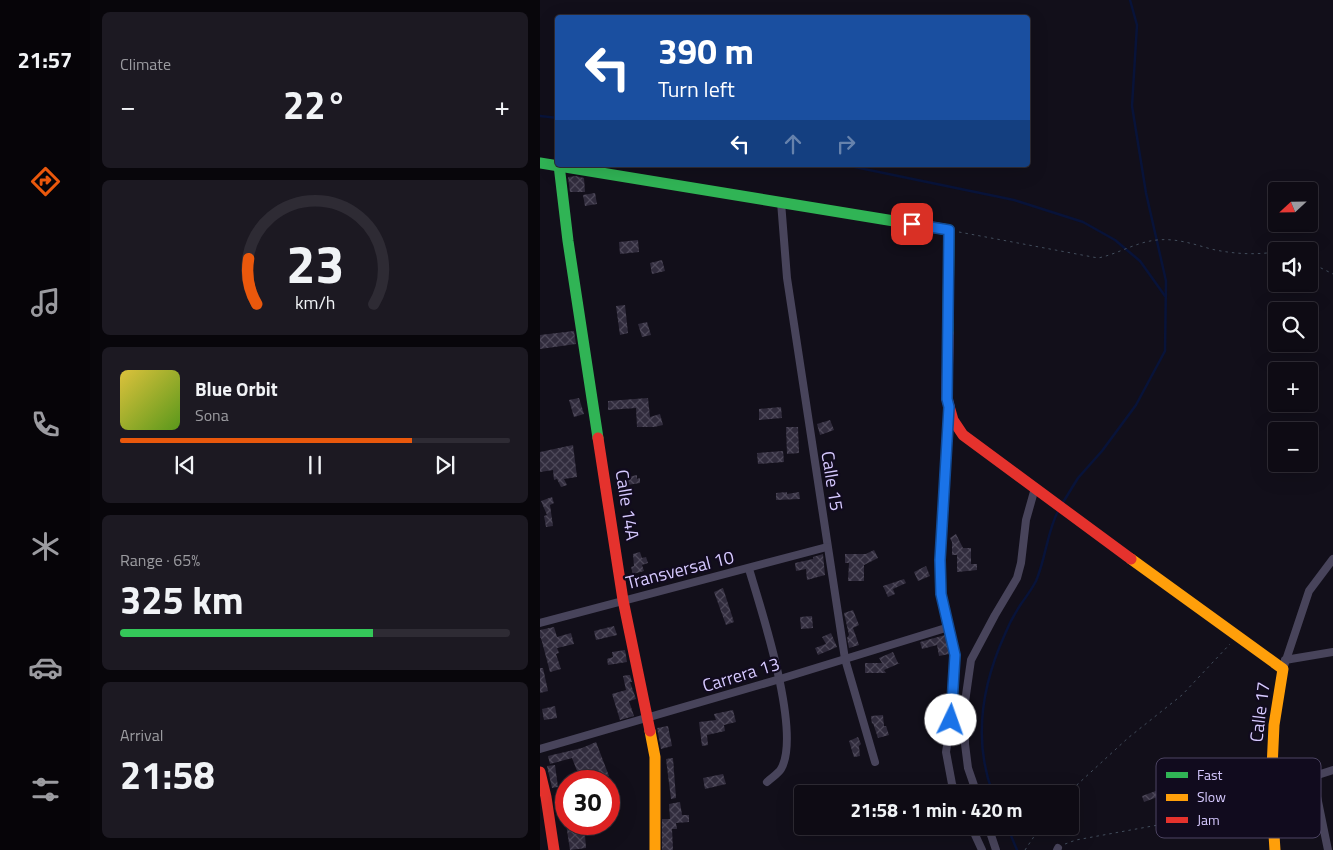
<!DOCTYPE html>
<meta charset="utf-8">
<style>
:root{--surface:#0e0b14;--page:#1c1922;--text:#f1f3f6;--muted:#9b9ba0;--line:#2e2b34;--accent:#ea580c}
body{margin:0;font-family:"Titillium Web",sans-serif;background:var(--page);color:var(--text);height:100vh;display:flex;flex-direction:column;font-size:19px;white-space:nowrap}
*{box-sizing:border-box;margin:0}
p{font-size:16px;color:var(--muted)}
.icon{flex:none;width:28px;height:28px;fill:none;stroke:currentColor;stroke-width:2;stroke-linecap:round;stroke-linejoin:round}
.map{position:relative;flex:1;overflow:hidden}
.side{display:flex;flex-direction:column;gap:12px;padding:12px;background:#08060b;width:450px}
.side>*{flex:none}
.hud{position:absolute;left:15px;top:15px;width:475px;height:152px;border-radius:5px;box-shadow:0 5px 20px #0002,0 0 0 1px var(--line);background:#1a4fa0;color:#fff;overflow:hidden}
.needle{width:32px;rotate:248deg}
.fabs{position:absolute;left:728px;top:182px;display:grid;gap:10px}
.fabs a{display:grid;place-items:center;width:50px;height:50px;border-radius:5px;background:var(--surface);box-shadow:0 5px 20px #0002,0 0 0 1px var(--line);font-size:25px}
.speed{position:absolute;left:15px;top:770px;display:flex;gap:10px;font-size:25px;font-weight:700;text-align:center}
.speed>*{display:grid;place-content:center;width:65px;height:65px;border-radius:50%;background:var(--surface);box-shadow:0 5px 20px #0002,0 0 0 1px var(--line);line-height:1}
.speed .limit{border:8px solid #d22;background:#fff;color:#111}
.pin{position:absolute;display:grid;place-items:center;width:42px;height:42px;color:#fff;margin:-21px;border-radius:10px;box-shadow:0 2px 8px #0006}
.me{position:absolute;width:55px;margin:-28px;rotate:3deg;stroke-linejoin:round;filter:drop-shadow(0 0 4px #0008)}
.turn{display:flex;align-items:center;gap:18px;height:105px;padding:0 20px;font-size:22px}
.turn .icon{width:65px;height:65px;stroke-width:2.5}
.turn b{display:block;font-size:35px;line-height:42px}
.lanes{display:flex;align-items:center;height:48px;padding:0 20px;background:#0003;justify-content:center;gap:25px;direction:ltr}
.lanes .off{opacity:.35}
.big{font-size:38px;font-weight:700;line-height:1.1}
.side .card{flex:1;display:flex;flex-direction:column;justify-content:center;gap:8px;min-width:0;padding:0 18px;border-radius:8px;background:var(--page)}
.side .dial{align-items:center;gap:0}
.dial svg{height:130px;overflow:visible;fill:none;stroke:var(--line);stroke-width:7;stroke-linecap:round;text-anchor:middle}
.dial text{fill:var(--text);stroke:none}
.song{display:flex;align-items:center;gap:15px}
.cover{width:60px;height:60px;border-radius:8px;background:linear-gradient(135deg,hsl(50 70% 55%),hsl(90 70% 35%))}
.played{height:5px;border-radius:2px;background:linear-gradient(90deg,var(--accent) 75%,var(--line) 75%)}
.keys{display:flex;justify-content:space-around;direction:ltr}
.heat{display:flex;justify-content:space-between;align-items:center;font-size:28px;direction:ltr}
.charge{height:8px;border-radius:4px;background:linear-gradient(90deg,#34c759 65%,var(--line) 0)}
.trip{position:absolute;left:254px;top:785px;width:285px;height:50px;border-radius:5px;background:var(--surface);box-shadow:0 5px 20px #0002,0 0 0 1px var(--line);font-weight:700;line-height:50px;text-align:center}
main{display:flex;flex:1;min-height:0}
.menu{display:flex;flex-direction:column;width:90px;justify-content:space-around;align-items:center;background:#060408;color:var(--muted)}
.menu .icon{width:35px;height:35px}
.menu .on{color:var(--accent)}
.menu b{font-size:22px;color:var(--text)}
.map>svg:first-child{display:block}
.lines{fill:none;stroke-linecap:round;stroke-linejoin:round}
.stream{stroke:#081339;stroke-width:2.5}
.building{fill:url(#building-cross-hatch)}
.path{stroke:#424d5c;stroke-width:1;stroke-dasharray:2.5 4;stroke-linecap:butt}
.street{stroke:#48445b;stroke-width:8}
.fast{stroke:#30b455;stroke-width:11}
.slow{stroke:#ff9f0a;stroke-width:11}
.jam{stroke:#e5322d;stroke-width:11}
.route-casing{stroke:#114b97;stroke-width:12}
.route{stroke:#1a73e8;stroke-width:9}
.labels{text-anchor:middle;stroke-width:4.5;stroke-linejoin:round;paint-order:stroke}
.street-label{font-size:18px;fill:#d6c9ff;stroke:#110b1e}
.key{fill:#110b1e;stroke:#4c4462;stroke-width:1}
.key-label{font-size:14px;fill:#d6c9ff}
</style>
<main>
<nav class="menu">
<b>21:57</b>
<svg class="icon on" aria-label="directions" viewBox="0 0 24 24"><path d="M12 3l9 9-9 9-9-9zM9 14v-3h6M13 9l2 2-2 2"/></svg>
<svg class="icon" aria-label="music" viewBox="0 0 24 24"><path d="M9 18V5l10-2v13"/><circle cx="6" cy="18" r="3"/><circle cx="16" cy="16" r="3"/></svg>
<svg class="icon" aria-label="phone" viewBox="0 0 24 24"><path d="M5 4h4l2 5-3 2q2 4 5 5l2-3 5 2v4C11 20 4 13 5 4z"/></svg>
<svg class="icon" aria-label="climate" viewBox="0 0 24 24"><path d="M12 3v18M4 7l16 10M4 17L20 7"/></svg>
<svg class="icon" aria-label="car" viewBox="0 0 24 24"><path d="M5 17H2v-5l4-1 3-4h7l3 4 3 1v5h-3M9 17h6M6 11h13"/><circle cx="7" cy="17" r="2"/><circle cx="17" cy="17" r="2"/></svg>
<svg class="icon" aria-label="filters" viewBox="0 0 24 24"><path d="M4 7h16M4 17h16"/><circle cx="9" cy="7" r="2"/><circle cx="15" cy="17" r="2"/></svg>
</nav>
<section class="side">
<div class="card"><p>Climate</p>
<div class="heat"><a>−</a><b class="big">22°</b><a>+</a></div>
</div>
<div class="card dial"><svg viewBox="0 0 100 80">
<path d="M14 69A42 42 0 1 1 86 69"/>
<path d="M14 69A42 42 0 0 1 9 41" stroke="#ea580c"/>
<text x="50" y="56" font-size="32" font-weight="700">23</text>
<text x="50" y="72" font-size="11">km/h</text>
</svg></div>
<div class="card">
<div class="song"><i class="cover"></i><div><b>Blue Orbit</b><p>Sona</p></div></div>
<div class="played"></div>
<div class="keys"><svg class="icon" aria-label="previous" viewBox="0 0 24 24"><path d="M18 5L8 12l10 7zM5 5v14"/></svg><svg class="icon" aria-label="pause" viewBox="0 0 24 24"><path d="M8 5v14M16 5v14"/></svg><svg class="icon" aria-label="next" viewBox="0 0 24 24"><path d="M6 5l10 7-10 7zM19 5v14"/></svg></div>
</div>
<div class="card"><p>Range · 65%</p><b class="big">325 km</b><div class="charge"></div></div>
<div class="card"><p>Arrival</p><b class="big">21:58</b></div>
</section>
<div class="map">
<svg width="793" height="850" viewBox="0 0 793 850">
<defs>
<pattern id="building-cross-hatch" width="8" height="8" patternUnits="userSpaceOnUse" patternTransform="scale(1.25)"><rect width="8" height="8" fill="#312c3d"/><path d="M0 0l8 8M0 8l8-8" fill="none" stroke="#4e495a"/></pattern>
</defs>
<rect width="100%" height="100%" fill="#120f1a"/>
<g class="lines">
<g class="stream">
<polyline points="0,116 18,118"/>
<polyline points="305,165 474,200 543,222 575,240 600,261 625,296"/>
<polyline points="522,504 538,478 562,451 596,405 625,351 626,281 606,193 592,106 597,25 590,0"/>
<path d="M 453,794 C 433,741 442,685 465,634 C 469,624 475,613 481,604 C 486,597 492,589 496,581 C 506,558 507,531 519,509"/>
<polyline points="467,826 477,850"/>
</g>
</g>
<g class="building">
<polygon points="36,176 44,178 45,192 30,192 28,177"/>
<polygon points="55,193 57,204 45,206 43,195"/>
<polygon points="98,240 99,252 80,254 79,242"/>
<polygon points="122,260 125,271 112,274 110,263"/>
<polygon points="85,305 88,333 80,335 76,306"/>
<polygon points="107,322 111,335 102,337 98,324"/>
<polygon points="34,331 36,344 0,349 0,335"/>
<polygon points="39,398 44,414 34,417 29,400"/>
<polygon points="108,398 110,417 120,414 123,425 114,427 97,427 96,408 68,410 68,401"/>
<polygon points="241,407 242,418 219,420 219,409"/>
<polygon points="290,420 294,430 280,435 277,424"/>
<polygon points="246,427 258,427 259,453 247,454"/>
<polygon points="33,445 37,477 24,479 27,485 21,487 17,479 14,480 13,470 0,472 0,452"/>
<polygon points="243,451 244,462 218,464 217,453"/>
<polygon points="97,475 97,479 100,478 100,483 81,486 80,479 88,479 88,477"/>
<polygon points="247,492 247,494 259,492 260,499 236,500 236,493"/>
<polygon points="12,497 14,503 10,505 13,526 6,527 4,516 7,515 1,501"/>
<polygon points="416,534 423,548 431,548 431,564 437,564 437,570 417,572 417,555 412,555 412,542 410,538"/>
<polygon points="334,550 338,558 324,565 324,581 308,581 309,563 305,563 305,554 326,554"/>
<polygon points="100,552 102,558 106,557 108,563 102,565 104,571 93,574 91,567 94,566 93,554"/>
<polygon points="283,554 285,575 267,580 266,569 256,571 255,563 273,559 273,557"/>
<polygon points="386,566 390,576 378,581 374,572"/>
<polygon points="364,579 366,583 353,589 355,594 348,597 343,586"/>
<polygon points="183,588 194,622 186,625 174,592"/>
<polygon points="313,610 319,625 313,628 319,645 309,648 307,638 309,635 304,613"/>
<polygon points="272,616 273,628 261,629 260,617"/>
<polygon points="74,626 77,635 56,640 54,631"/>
<polygon points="14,627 17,637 31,633 34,644 17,648 19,653 16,654 21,669 10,672 1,638 0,638 0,630"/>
<polygon points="291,633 297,647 278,655 275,648 286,644 282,637"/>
<polygon points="405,635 409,654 399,656 397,645 382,649 380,642"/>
<polygon points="85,650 87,662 68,665 67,659 73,657 72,652"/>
<polygon points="353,652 358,663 360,663 344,670 346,673 325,673 325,663 342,663 339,658"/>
<polygon points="0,668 3,668 8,691 0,693"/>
<polygon points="88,675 90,675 92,682 90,682 96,699 89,701 94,716 80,720 72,694 86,690 83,676"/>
<polygon points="15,706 17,718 4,720 2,709"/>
<polygon points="193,710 196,722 184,725 185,731 167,735 168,745 162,746 159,722 176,720 174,714"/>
<polygon points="343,715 344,726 346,726 349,735 338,738 333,723 332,724 331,716"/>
<polygon points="128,726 132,746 121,749 117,728"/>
<polygon points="318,737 321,744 319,746 320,756 314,757 309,741"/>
<polygon points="56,742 69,776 57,781 41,781 32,758 10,764 8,756 42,748"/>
<polygon points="133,758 136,798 131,799 126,759"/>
<polygon points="15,765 18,787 12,788 7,766"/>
<polygon points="183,774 186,784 165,789 163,778"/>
<polygon points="624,788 623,795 604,802 602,796"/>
<polygon points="140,802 142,815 149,815 149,822 136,823 137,829 132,829 133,850 122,850 122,819 130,819 129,804"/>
<polygon points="26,824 66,824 66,826 53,829 54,834 45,835 46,848 30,850"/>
</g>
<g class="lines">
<g class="path">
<path d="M 419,232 L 558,258 C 578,254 596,242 617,240 C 636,238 653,244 671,249 C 693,254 714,255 736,252"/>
<polyline points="769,262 793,274"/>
<polyline points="527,794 588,738 642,695 690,644"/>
<polyline points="525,844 536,840 629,823 720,798"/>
<polyline points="485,850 501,826"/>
</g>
<g class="street">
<polyline points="241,202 247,278 305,659 335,762"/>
<polyline points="409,415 400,560 401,594 415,655 411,720 406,752 412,784 416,794"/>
<path d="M 209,569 C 221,609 262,733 241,769 C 238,774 231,778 227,782"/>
<polyline points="0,623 287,547"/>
<polyline points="745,660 793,652"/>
<polyline points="743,669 769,591 793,559"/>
<polyline points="0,749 240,679 409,627"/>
<polyline points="773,777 788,850"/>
<polyline points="731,790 793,770"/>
<polyline points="437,794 428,768 425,744 425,702 431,660 455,615 477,578 481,563 486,520 495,488"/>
<polyline points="431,826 442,850"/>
<polyline points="448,826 456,850"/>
<polyline points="517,850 518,848"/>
</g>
<g class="fast">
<polyline points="0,163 409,230 408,333"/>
<polyline points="19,165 28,241 58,438"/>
</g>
<g class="slow">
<polyline points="591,559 743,669 734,725 731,790 735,850"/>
<polyline points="110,731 115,757 115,850"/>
</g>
<g class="jam">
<polyline points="408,333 407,399 413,420 423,435 591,559"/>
<polyline points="58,438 83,600 110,731"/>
<polyline points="0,772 6,797 14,850"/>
</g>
</g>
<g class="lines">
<defs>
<polyline id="route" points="372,224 409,230 407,399 409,407 400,560 401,594 415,655 411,720"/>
</defs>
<use href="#route" class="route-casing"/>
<use href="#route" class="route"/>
</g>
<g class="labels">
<g class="street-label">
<text transform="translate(292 481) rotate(81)" y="6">Calle 15</text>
<text transform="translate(87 505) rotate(81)" y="6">Calle 14A</text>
<text transform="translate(140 570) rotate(-14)" y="6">Transversal 10</text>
<text transform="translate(201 675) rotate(-17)" y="6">Carrera 13</text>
<text transform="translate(720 712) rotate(-83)" y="6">Calle 17</text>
</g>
</g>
<rect x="616" y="758" width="165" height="80" rx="8" class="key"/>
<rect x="626" y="772" width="22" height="6" fill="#30b455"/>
<rect x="626" y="794" width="22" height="7" fill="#ff9f0a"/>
<rect x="626" y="817" width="22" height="6" fill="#e5322d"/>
<g class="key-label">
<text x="657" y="780">Fast</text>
<text x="657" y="802">Slow</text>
<text x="657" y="825">Jam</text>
</g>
</svg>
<div class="fabs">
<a><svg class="needle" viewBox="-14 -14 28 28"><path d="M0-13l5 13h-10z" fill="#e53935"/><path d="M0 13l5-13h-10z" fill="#9b9ba0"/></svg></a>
<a><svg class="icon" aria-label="sound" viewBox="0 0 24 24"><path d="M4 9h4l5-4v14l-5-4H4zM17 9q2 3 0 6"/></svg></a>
<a><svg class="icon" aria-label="search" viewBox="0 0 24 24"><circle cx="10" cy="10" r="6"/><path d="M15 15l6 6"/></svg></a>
<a>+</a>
<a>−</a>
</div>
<div class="speed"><div class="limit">30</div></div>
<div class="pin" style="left:372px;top:224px;background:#d93025"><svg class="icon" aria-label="arrive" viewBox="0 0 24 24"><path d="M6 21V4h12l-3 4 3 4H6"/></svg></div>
<svg class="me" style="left:411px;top:720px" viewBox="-20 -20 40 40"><circle r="19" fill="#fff"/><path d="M0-13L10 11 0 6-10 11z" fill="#1a73e8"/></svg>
<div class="trip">21:58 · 1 min · 420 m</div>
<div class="hud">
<div class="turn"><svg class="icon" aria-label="left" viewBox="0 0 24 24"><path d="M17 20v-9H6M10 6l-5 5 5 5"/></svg><div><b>390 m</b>Turn left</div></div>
<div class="lanes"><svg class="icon" aria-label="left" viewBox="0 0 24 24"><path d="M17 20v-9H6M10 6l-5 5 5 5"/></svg><svg class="icon off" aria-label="ahead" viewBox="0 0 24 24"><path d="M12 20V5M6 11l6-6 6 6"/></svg><svg class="icon off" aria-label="right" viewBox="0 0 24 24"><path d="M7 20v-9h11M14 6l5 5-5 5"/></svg></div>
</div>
</div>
</main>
